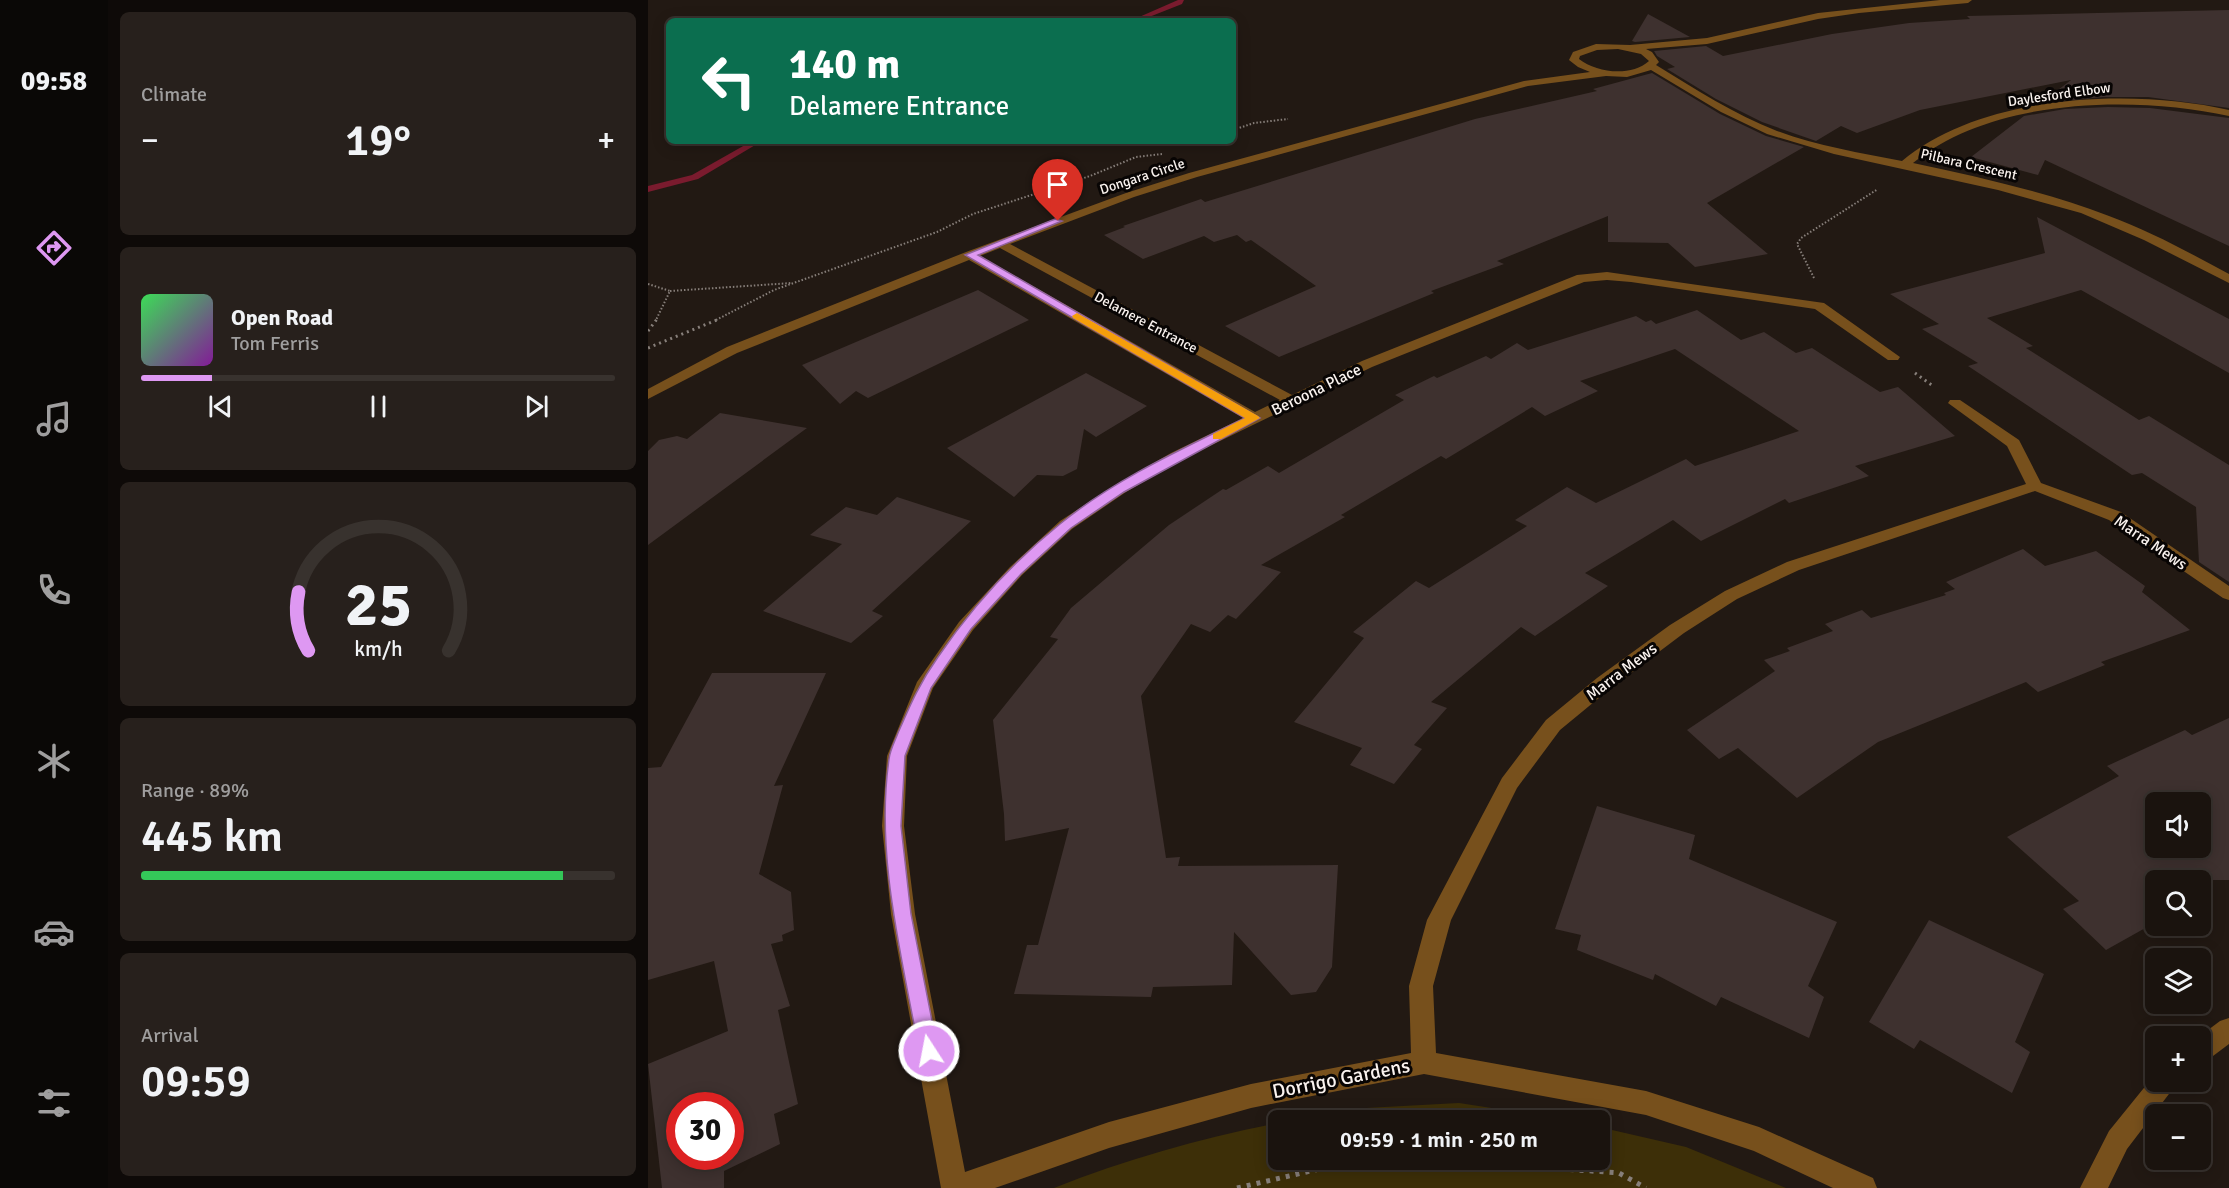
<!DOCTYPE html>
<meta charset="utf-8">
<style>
:root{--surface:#1a130e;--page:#27201c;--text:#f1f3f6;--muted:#9f9e9e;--line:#38322e;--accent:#de98f2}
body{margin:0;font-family:Signika,sans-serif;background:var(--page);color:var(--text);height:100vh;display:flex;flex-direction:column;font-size:22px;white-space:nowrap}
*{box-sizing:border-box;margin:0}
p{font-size:20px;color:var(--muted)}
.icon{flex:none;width:33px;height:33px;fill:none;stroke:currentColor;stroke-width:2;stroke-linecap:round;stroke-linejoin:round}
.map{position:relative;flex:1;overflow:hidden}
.side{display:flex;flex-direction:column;gap:12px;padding:12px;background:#0e0a08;width:540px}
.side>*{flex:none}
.top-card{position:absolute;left:18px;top:18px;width:570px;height:126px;border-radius:9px;box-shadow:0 3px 15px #0003,0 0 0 2px var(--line);background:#0b6e4f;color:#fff;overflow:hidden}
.buttons{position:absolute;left:1497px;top:792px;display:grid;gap:12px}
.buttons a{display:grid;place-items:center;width:66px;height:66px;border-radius:9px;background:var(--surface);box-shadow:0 3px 15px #0003,0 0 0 2px var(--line);font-size:30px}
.speed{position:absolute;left:18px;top:1092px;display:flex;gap:12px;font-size:30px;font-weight:700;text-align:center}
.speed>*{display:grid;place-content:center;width:78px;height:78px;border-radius:50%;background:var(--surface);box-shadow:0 3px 15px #0003,0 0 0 2px var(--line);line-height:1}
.speed .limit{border:9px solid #d22;background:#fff;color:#111}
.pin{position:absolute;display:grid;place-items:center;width:51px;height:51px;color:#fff;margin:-62px -26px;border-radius:50% 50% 50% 0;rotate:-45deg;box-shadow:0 0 6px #0007}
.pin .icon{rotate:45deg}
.me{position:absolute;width:66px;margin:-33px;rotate:349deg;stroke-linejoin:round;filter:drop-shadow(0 0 4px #0008)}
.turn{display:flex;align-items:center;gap:21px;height:126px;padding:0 24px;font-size:27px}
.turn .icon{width:78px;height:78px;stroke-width:2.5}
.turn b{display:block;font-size:42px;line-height:51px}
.big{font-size:45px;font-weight:600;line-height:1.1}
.side .widget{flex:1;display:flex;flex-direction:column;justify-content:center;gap:9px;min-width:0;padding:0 21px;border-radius:9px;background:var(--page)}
.side .dial{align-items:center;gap:0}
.dial svg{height:156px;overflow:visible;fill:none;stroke:var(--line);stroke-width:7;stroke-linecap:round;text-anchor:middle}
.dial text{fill:var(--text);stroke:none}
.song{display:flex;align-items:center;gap:18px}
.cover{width:72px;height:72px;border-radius:9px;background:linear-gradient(135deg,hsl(130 70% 55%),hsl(290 70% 35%))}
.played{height:6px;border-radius:3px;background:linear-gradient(90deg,var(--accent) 15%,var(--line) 15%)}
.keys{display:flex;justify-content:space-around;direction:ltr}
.heat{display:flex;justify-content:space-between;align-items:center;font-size:33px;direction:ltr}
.charge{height:9px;border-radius:4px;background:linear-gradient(90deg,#34c759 89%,var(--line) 0)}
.trip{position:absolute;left:620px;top:1110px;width:342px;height:60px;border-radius:9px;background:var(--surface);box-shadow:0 3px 15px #0003,0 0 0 2px var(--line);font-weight:600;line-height:60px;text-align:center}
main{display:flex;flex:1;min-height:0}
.tabs{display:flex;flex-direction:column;width:108px;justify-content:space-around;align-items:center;background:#0a0806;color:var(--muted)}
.tabs .icon{width:42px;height:42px}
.tabs .active{color:var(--accent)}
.tabs b{font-size:27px;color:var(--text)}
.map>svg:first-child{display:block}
.green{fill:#3d2f08}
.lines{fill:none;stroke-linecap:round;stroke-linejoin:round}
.stream{fill:#7a1b2e;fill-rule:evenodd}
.building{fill:#3e312f;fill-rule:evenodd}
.path-far2{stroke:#877f7a;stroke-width:2;stroke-dasharray:1.5 2;stroke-linecap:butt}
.path-far1{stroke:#877f7a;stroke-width:3;stroke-dasharray:2 4;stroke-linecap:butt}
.path{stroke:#877f7a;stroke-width:5;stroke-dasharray:4 6;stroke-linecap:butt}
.minor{fill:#77501c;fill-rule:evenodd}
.route{fill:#de98f2;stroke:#90639d;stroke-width:1.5}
.slow{fill:#f59e0b}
.labels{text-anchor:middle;stroke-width:6;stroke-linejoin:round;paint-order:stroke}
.far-street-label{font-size:14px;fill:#faf3ef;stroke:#080504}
.street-label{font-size:16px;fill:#faf3ef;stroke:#080504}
.near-street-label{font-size:20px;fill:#faf3ef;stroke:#080504}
</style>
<main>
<nav class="tabs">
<b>09:58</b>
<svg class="icon active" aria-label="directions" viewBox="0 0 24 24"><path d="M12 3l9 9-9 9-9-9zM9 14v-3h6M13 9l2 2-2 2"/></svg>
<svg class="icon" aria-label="music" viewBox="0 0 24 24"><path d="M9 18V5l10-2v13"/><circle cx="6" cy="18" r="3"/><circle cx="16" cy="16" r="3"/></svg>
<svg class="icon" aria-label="phone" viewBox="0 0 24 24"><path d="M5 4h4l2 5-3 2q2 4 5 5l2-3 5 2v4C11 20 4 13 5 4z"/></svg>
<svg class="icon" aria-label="climate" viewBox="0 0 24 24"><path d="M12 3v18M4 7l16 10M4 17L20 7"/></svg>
<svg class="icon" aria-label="car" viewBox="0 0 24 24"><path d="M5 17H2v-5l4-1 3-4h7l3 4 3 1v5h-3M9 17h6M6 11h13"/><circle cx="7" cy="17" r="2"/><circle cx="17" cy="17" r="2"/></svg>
<svg class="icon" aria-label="filters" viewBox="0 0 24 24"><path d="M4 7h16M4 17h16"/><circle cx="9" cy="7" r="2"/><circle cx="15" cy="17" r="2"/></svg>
</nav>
<section class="side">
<div class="widget"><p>Climate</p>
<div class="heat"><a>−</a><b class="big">19°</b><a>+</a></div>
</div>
<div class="widget">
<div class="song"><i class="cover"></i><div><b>Open Road</b><p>Tom Ferris</p></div></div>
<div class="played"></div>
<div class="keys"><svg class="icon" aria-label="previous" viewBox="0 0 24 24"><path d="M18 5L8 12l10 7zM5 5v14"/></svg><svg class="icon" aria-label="pause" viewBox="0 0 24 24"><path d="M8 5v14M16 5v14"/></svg><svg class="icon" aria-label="next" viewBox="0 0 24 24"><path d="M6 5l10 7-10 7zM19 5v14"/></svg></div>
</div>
<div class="widget dial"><svg viewBox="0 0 100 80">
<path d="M14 69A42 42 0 1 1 86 69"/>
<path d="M14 69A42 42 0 0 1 9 39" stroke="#de98f2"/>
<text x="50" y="56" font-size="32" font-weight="700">25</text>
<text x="50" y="72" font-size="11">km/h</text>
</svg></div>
<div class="widget"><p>Range · 89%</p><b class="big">445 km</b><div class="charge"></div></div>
<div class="widget"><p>Arrival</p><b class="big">09:59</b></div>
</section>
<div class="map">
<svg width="1581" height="1188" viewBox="0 0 1581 1188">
<rect width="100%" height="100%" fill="#221913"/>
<g class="green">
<polygon points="811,1103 921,1120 642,1120 699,1109"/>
<path d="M 630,1123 L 630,1160 L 951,1160 L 951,1127 L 1038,1147 L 1138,1188 L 406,1188 C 478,1159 554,1138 630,1123 Z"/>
</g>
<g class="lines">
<g class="stream">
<polygon points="530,0 536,0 534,4 491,21 482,21"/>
<polygon points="104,141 114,141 50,179 0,192 0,186 44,175"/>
</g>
</g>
<g class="building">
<polygon points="1581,10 1581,108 1500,97 1455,97 1393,103 1423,80 1272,110 1209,133 1193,126 1168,141 1114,122 1068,99 1019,69 1027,67 1009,56 1006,51 1058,46 1075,56 1184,34 1261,23 1322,19 1319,16"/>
<polygon points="1000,14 1042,37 987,42 984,41"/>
<polygon points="1004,73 1072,114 1118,136 1156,147 1059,203 1120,254 1047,267 1020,243 960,242 960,216 849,261 856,264 783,291 786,293 631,357 577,326 668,286 603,240 598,242 589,235 566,242 556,236 495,259 456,235 477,227 475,226 553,199 557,202 827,119 949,91 945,89"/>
<polygon points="1460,107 1502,108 1581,118 1581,246 1397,160 1390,175 1323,157 1376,116 1417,109"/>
<polygon points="1389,217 1581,319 1581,373 1433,290 1339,318 1385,346 1378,348 1491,420 1501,416 1581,465 1581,582 1551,562 1548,507 1494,473 1484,475 1320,366 1330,363 1274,329 1291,324 1242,294 1397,253"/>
<polygon points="330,290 381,320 220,398 208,391 192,404 154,365"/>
<polygon points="1049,310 1093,340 1116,332 1148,353 1164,348 1232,392 1250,387 1307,436 1207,466 1221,476 1141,503 1137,499 1053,541 1025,520 937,573 960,586 887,636 873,627 783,702 799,708 766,745 774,749 746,784 702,765 714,748 646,722 716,638 705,632 768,581 781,588 879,526 867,520 919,487 948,503 1038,459 1047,466 1151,431 1027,349 932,381 950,391 897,416 884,407 798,459 793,456 693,515 697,517 613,565 633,572 588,619 580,615 562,632 543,624 493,696 518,858 532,857 530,866 690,865 684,967 668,992 643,995 586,932 584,985 505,987 503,997 366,994 379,945 390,945 421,828 357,841 356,814 345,720 410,639 402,637 423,608 521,525 575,489 578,490 620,466 631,473 756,400 747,395 786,376 789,378 838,356 843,359 869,343 880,350 988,316 998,322 1003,320 1008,324"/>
<polygon points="438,373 499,406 448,437 436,429 429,469 415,476 389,475 366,497 299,448"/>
<polygon points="72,413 159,428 0,545 0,451 11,440 29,436 39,439"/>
<polygon points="249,497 323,521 224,611 235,616 203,643 115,611 194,544 162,535 198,507 229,515"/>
<polygon points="1375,549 1397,566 1448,551 1497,586 1494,592 1542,630 1453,662 1457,665 1390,692 1378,682 1230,742 1149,798 1090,748 1071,759 1039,730 1127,671 1116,660 1142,651 1139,648 1185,631 1177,624 1214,610 1223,618 1298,595 1296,593 1307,589 1298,582"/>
<path d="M 64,673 L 178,673 L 126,786 L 135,785 L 111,874 L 143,892 L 146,930 L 134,935 L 135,941 L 123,944 L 142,1006 L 130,1010 L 150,1104 L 126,1114 L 132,1144 L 76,1171 L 76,1188 L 14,1188 L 0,1064 L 80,1031 L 66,961 L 0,980 L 0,768 L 13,767 ZM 32,1106 L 82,1106 L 82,1156 L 32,1156 Z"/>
<path d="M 1581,718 L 1581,880 L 1508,880 L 1508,922 L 1458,950 L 1415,909 L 1431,901 L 1359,837 L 1471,776 L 1459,766 L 1537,730 L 1544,735 ZM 1508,802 L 1552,802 L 1552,848 L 1508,848 Z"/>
<polygon points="949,806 1047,835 1041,859 1189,922 1160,986 1176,997 1161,1038 1073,997 1068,1006 1007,974 1005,980 929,950 933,935 907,929"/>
<polygon points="1281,920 1396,974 1367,1042 1382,1052 1364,1093 1272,1040 1266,1049 1221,1022"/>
</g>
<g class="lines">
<g class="path-far2">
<polyline points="585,130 606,123 640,119"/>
<polyline points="1166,278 1149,244 1153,238 1230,189"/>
<polyline points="0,284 22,291 8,320"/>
<polyline points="22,291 144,283"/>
<polyline points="68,320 126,290 289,232 325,214 442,176 488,157 514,154"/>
</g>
<g class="path-far1">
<polyline points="0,331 9,319"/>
<polyline points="0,348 71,319"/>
<polyline points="1267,373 1285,386"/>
</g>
<g class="path">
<polyline points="792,1160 971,1173 998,1188"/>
<polyline points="589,1188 710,1160"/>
</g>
<g class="minor">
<path d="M 1292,0 L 1324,0 L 1320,3 L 1211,13 L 1170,19 L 1059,44 L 998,49 L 1004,52 L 1011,62 L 1008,65 C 1047,89 1086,114 1129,131 C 1169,146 1212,153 1254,161 C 1334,94 1483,88 1581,110 L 1581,116 C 1485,95 1344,98 1265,163 C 1331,177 1398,192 1461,216 C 1502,231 1542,253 1581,274 L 1581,283 L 1496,240 L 1433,213 L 1350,190 L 1186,154 L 1119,134 L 1073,112 L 1003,70 L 979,77 L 958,76 L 880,86 L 549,177 L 486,197 L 362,244 L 644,395 L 714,361 L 929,275 L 959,272 L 1176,303 L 1252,357 L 1250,360 L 1240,360 L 1167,309 L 983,282 L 959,280 L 936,282 L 724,367 L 535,459 L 478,492 L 424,529 L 374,575 L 325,630 L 285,688 L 259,756 L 256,826 L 267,914 L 317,1172 L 461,1122 L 603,1084 L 763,1053 L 761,986 L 779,920 L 854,778 L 898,720 L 949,678 L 1022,625 L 1077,591 L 1139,562 L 1378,484 L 1359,446 L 1300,403 L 1302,400 L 1312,400 L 1371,440 L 1393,483 L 1473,512 L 1581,586 L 1581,600 L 1575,598 L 1461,520 L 1387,491 L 1151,570 L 1089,599 L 1036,633 L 963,688 L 912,730 L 869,788 L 803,920 L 785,986 L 788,1053 L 998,1091 L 1111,1127 L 1225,1178 L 1229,1188 L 1185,1188 L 1106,1151 L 998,1115 L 776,1074 L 603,1108 L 461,1148 L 347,1188 L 293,1188 L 243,914 L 234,826 L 239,756 L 269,682 L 311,622 L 362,567 L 412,521 L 466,486 L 523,453 L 595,418 L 321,260 L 89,353 L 0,399 L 0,389 L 79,347 L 318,252 L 478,193 L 541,173 L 876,81 L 942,72 L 930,67 L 921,60 L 925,52 L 948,44 L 982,45 L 1059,38 L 1170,13 ZM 970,49 L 993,54 L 1001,61 C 983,77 949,73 931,59 L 932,56 L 949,50 ZM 352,248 L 632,400 L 607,412 L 332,256 Z"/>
<polygon points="1581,1018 1581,1044 1561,1059 1552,1062 1552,1036 1572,1021"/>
<polygon points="1508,1073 1508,1082 1528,1082 1524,1090 1479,1149 1460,1188 1432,1188 1461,1131"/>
</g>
</g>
<path class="route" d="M 407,219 L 414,221 L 330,255 L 612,418 L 476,492 L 423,528 L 373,574 L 323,629 L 283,688 L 257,756 L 253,826 L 263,914 L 290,1051 L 288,1057 L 281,1060 L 274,1057 L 271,1051 C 254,956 227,856 241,759 C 242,750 247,741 250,733 C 263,703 271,684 290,657 C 324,607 365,562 412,524 C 467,479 534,449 597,418 L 317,255 Z"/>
<polygon class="slow" points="429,313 610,416 612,418 573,439 565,439 565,434 597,418 425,318 424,316"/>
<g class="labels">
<g class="far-street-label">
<text transform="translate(1411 94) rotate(-8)" y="5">Daylesford Elbow</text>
<text transform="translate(1321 164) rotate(13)" y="5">Pilbara Crescent</text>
<text transform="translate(494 176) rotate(-18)" y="5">Dongara Circle</text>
<text transform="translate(498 322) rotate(28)" y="5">Delamere Entrance</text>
</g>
<g class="street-label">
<text transform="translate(668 389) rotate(-26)" y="6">Beroona Place</text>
<text transform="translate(1503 542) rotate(34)" y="6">Marra Mews</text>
<text transform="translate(973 671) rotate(-37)" y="6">Marra Mews</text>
</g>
<g class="near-street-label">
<text transform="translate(693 1078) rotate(-11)" y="7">Dorrigo Gardens</text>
</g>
</g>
</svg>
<div class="buttons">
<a><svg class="icon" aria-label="sound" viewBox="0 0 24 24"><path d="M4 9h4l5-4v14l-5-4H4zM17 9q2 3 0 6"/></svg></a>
<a><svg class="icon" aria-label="search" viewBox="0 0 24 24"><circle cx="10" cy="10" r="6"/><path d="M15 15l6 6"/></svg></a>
<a><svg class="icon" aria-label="layers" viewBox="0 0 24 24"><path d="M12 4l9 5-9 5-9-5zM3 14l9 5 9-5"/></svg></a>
<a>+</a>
<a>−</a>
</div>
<div class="speed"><div class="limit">30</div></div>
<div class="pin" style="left:410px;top:221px;background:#d93025"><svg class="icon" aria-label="arrive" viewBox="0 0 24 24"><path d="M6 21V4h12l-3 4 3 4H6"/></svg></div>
<svg class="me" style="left:281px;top:1051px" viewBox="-20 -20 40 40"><circle r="17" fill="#de98f2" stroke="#fff" stroke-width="3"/><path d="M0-11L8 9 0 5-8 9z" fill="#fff"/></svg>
<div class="trip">09:59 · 1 min · 250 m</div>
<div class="top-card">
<div class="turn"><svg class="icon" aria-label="left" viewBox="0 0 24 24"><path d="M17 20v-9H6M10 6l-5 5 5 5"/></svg><div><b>140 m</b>Delamere Entrance</div></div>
</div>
</div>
</main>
